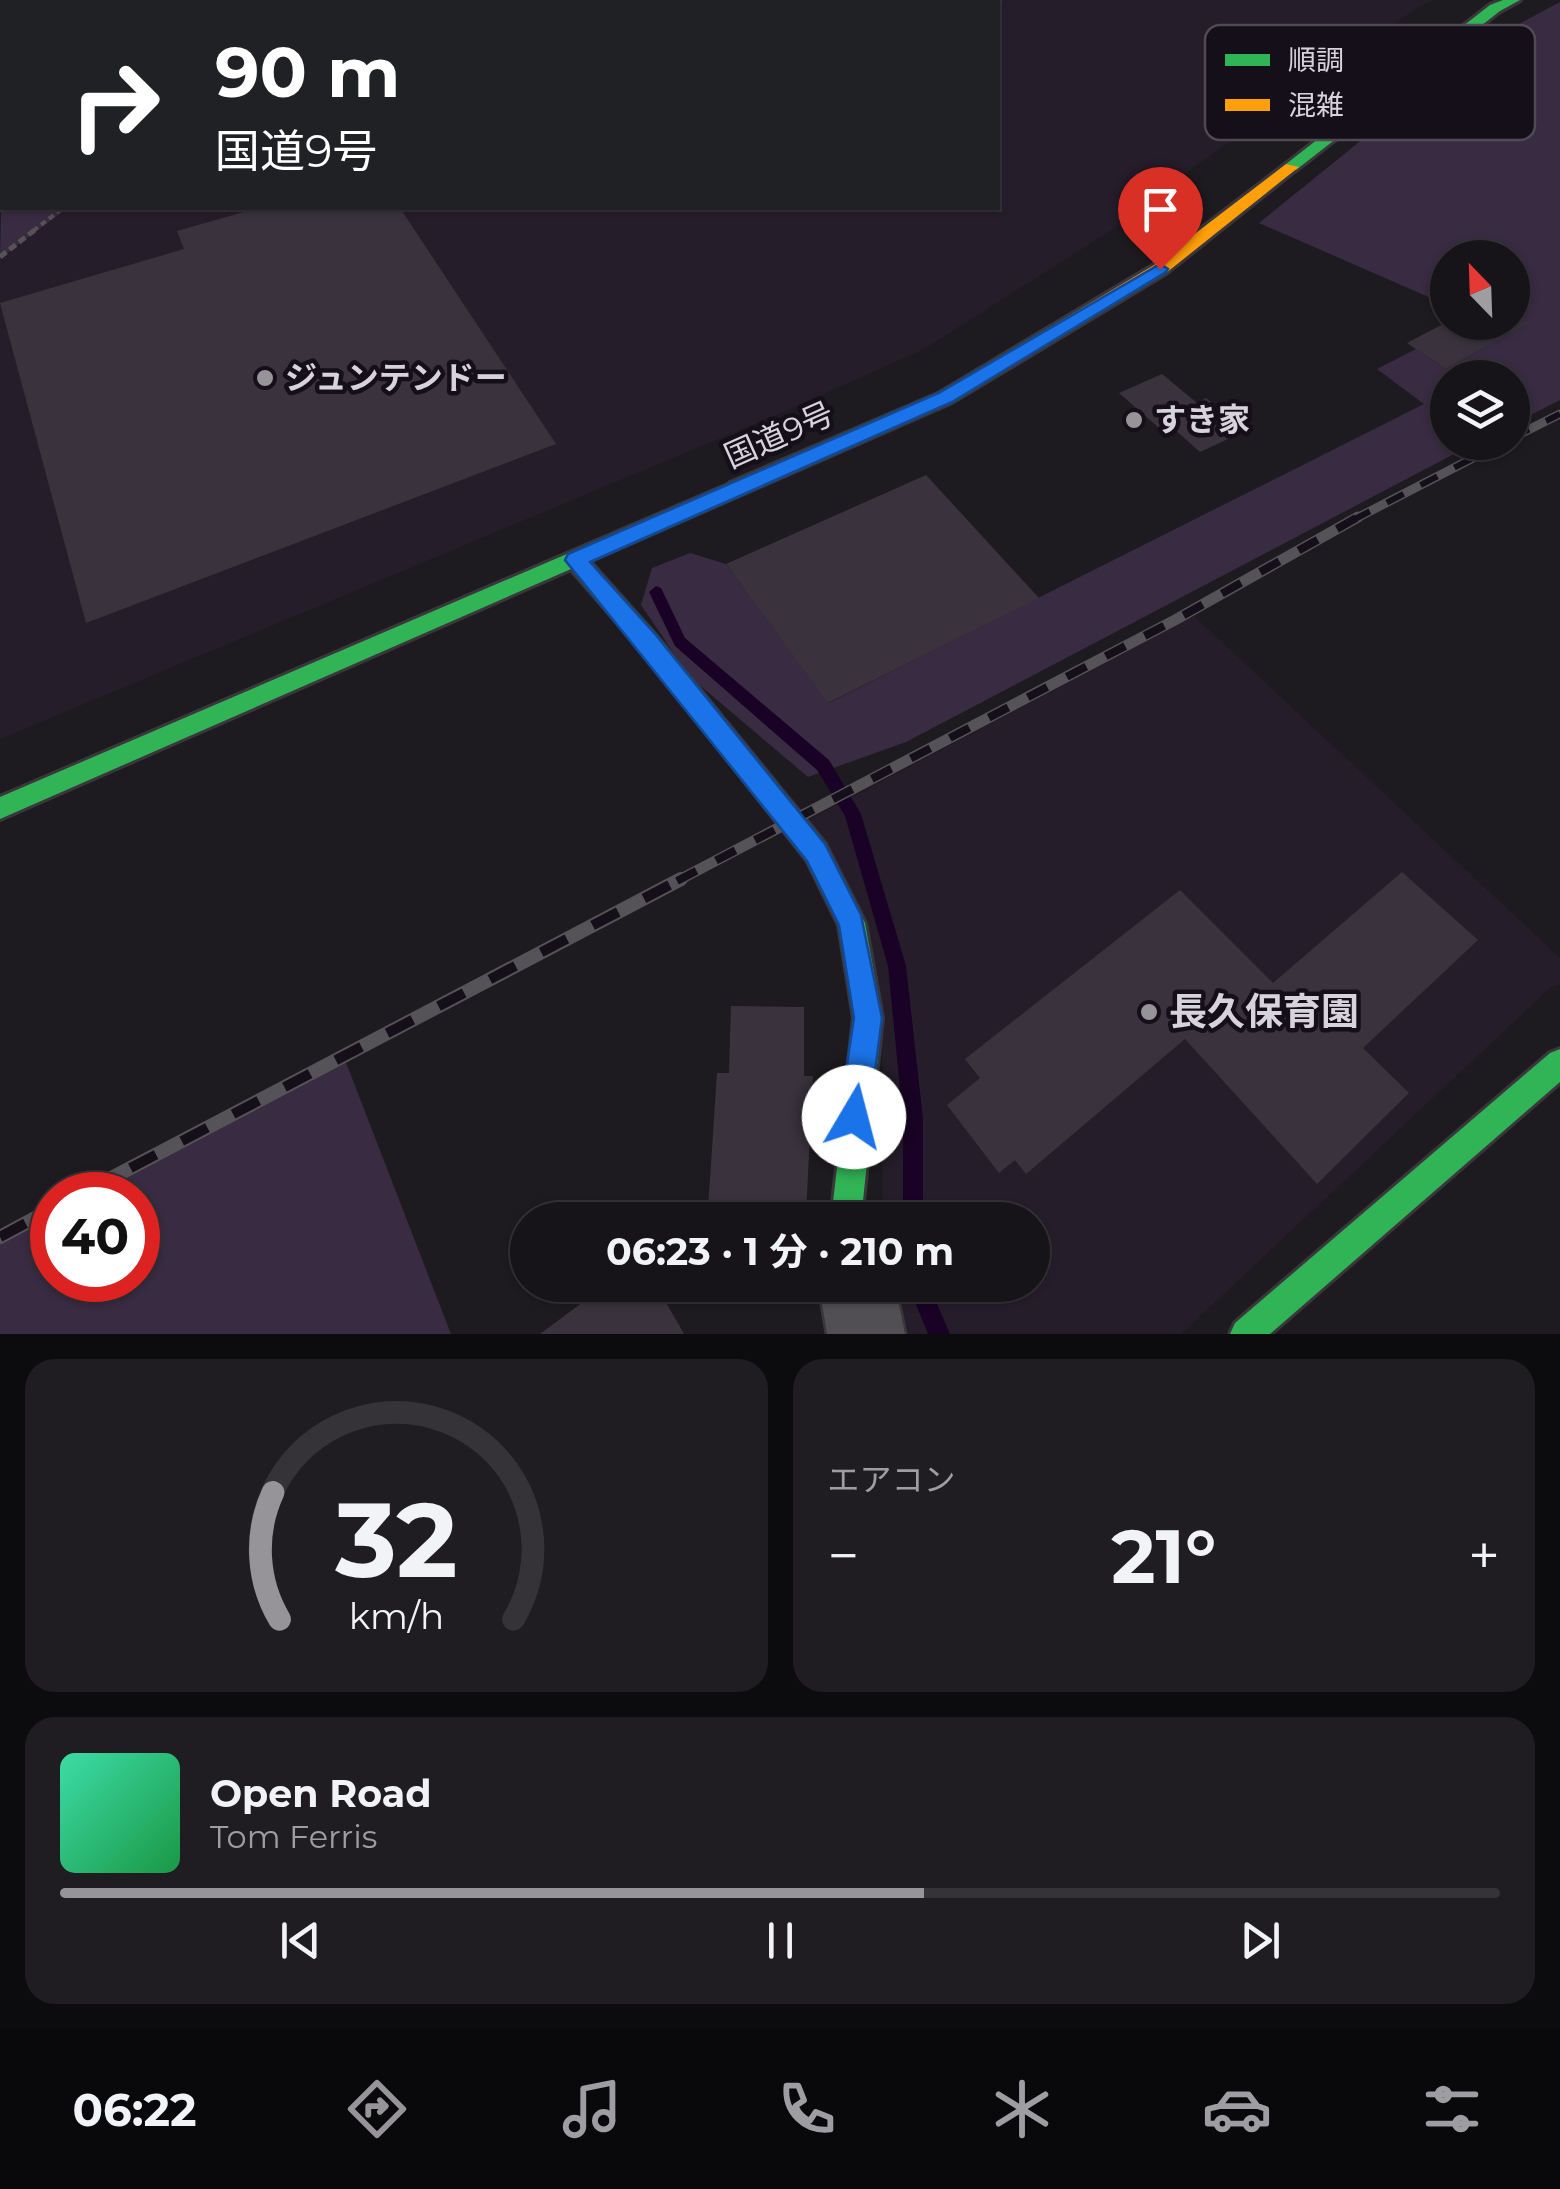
<!DOCTYPE html>
<html lang="ja">
<meta charset="utf-8">
<style>
:root{--surface:#161418;--page:#1f1d21;--text:#f1f3f6;--muted:#9e9ea2;--line:#353337;--accent:#969399}
body{margin:0;font-family:Montserrat,"Noto Sans JP",sans-serif;background:var(--page);color:var(--text);height:100vh;display:flex;flex-direction:column;font-size:38px;white-space:nowrap}
*{box-sizing:border-box;margin:0}
p{font-size:32px;color:var(--muted)}
.icon{flex:none;width:55px;height:55px;fill:none;stroke:currentColor;stroke-width:2;stroke-linecap:round;stroke-linejoin:round}
.map{position:relative;height:1334px;overflow:hidden}
.details{display:flex;flex-direction:column;gap:25px;padding:25px;background:#0c0b0d;flex:1}
.details>*{flex:none}
.hud{position:absolute;left:0px;top:0px;width:1000px;height:210px;box-shadow:0 2px 8px #0004,0 0 0 2px var(--line);background:#202124;color:#fff;overflow:hidden}
.needle{width:65px;rotate:337deg}
.controls{position:absolute;left:1430px;top:240px;display:grid;gap:20px}
.controls a{display:grid;place-items:center;width:100px;height:100px;border-radius:50%;background:var(--surface);box-shadow:0 2px 8px #0004,0 0 0 2px var(--line);font-size:50px}
.speed{position:absolute;left:30px;top:1172px;display:flex;gap:20px;font-size:50px;font-weight:700;text-align:center}
.speed>*{display:grid;place-content:center;width:130px;height:130px;border-radius:50%;background:var(--surface);box-shadow:0 2px 8px #0004,0 0 0 2px var(--line);line-height:1}
.speed .limit{border:15px solid #d22;background:#fff;color:#111}
.pin{position:absolute;display:grid;place-items:center;width:85px;height:85px;color:#fff;margin:-102px -42px;border-radius:50% 50% 50% 0;rotate:-45deg;box-shadow:0 0 10px #0007}
.pin .icon{rotate:45deg}
.me{position:absolute;width:110px;margin:-55px;rotate:8deg;stroke-linejoin:round;filter:drop-shadow(0 0 8px #0008)}
.turn{display:flex;align-items:center;gap:35px;height:210px;padding:0 50px;font-size:45px}
.turn .icon{width:130px;height:130px;stroke-width:2.5}
.turn b{display:block;font-size:70px;line-height:85px}
.big{font-size:75px;font-weight:700;line-height:1.1}
.details .tile{flex:1;display:flex;flex-direction:column;justify-content:center;gap:15px;min-width:0;padding:0 35px;border-radius:30px;background:var(--page)}
.details .dial{align-items:center;gap:0}
.dial svg{height:260px;overflow:visible;fill:none;stroke:var(--line);stroke-width:7;stroke-linecap:round;text-anchor:middle}
.dial text{fill:var(--text);stroke:none}
.song{display:flex;align-items:center;gap:30px}
.cover{width:120px;height:120px;border-radius:15px;background:linear-gradient(135deg,hsl(160 70% 55%),hsl(140 70% 35%))}
.played{height:10px;border-radius:5px;background:linear-gradient(90deg,var(--accent) 60%,var(--line) 60%)}
.keys{display:flex;justify-content:space-around;direction:ltr}
.heat{display:flex;justify-content:space-between;align-items:center;font-size:55px;direction:ltr}
.details .tiles{flex:1;display:grid;gap:25px;grid-template-columns:1fr 1fr}
.tile:last-child{grid-column:span 2}
.trip{position:absolute;left:510px;top:1202px;width:540px;height:100px;border-radius:50px;background:var(--surface);box-shadow:0 2px 8px #0004,0 0 0 2px var(--line);font-weight:700;line-height:100px;text-align:center}
.tabs{display:flex;height:160px;justify-content:space-around;align-items:center;background:#09080a;color:var(--muted)}
.tabs .icon{width:70px;height:70px}
.tabs .on{color:var(--accent)}
.tabs b{font-size:45px;color:var(--text)}
.map>svg:first-child{display:block}
.built{fill:#261d2b}
.green{fill:#392b42}
.lines{fill:none;stroke-linecap:round;stroke-linejoin:round}
.stream{fill:#190225;fill-rule:evenodd}
.building{fill:#3a333e}
.street-casing{stroke:#39373b;stroke-width:5}
.fast-casing{stroke:#39373b;stroke-width:6}
.slow-casing{stroke:#39373b;stroke-width:6}
.path-far1{stroke:#555356;stroke-width:4;stroke-dasharray:6 4;stroke-linecap:butt}
.path{stroke:#555356;stroke-width:5;stroke-dasharray:8 4;stroke-linecap:butt}
.street{fill:#514f53;fill-rule:evenodd}
.fast{fill:#30b455;fill-rule:evenodd}
.slow{fill:#ff9f0a;fill-rule:evenodd}
.rail-far2-casing{stroke:#555357;stroke-width:9}
.rail-far1-casing{stroke:#555357;stroke-width:11}
.rail-casing{stroke:#555357;stroke-width:14}
.rail-far2{stroke:#150f1a;stroke-width:6;stroke-dasharray:19;stroke-linecap:butt}
.rail-far1{stroke:#150f1a;stroke-width:8;stroke-dasharray:22;stroke-linecap:butt}
.rail{stroke:#150f1a;stroke-width:10;stroke-dasharray:29;stroke-linecap:butt}
.route{fill:#1a73e8;stroke:#114b97;stroke-width:2.5}
.poi-dot{fill:#969399;stroke:#150f1a;stroke-width:4}
.labels{text-anchor:middle;stroke-width:9;stroke-linejoin:round;paint-order:stroke}
.poi-label{font-size:32px;font-weight:bold;fill:#d7d3da;stroke:#150f1a;text-anchor:start}
.street-label{font-size:32px;fill:#d7d3da;stroke:#150f1a}
.near-poi-label{font-size:38px;font-weight:bold;fill:#d7d3da;stroke:#150f1a;text-anchor:start}
.key{fill:#150f1a;stroke:#4f4a54;stroke-width:2.5}
.key-label{font-size:28px;fill:#d7d3da}
</style>
<div class="map">
<svg width="1560" height="1334" viewBox="0 0 1560 1334">
<rect width="100%" height="100%" fill="#1e1b20"/>
<g class="built">
<polygon points="348,0 1434,0 1418,7 1177,179 1135,215 924,349 783,412 0,739 0,258 68,208 998,208 998,2 344,2"/>
<polygon points="1194,616 1560,958 1560,985 1551,987 1181,1334 900,1334 892,1285 1032,1285 1032,1220 883,1220 882,1044 809,820"/>
</g>
<g class="green">
<path d="M 1560,2 L 1560,400 L 1513,424 L 1512,378 L 1448,378 L 1448,442 L 1475,443 L 906,742 L 808,777 L 690,677 L 641,605 L 652,568 L 690,553 L 726,564 L 829,703 L 1424,404 L 1377,369 L 1416,349 L 1446,369 C 1517,330 1512,338 1512,258 L 1448,258 L 1447,305 L 1259,223 L 1478,46 Z"/>
<polygon points="2,173 2,208 68,208 0,258"/>
<polygon points="345,1060 451,1334 0,1334 0,1242 52,1214 52,1280 138,1280 138,1195 89,1195"/>
</g>
<g class="lines">
<g class="stream">
<polygon points="656,586 661,588 685,638 829,760 861,814 906,966 923,1119 923,1220 903,1220 903,1119 888,966 845,816 817,770 675,646 649,592"/>
<polygon points="908,1285 929,1285 950,1334 928,1334"/>
</g>
</g>
<g class="building">
<polygon points="258,208 400,208 556,444 86,623 0,303 184,249 177,231"/>
<polygon points="1447,322 1530,322 1446,369 1407,343"/>
<polygon points="1162,374 1197,403 1206,398 1245,431 1200,452 1174,429 1166,434 1119,393"/>
<polygon points="926,475 1039,598 828,703 726,564"/>
<polygon points="1402,872 1478,940 1363,1048 1409,1093 1317,1184 1185,1039 1026,1174 1015,1160 999,1173 947,1105 980,1078 965,1059 1180,890 1273,983"/>
<polygon points="731,1006 804,1007 804,1076 813,1076 806,1213 708,1209 717,1073 729,1073"/>
<polygon points="606,1285 656,1285 684,1334 540,1334"/>
</g>
<g class="lines">
<defs>
<polygon id="street" points="819,1285 895,1285 905,1334 827,1334"/>
<g id="fast">
<polygon points="1503,0 1520,0 1500,11 1296,170 1286,170 1286,164 1490,5"/>
<polygon points="737,481 744,483 747,488 744,493 589,561 655,635 825,844 865,923 882,1018 861,1220 831,1220 854,1018 839,925 807,860 639,647 571,569 0,819 0,797"/>
<polygon points="1560,1049 1560,1082 1270,1334 1230,1334 1235,1323 1550,1053"/>
</g>
<polygon id="slow" points="1286,164 1299,167 1166,273 952,402 744,493 730,493 727,488 730,483 938,394 1154,265"/>
</defs>
<use href="#street" class="street-casing"/>
<use href="#fast" class="fast-casing"/>
<use href="#slow" class="slow-casing"/>
<polyline class="path-far1" points="33,231 63,208"/>
<polyline class="path" points="0,257 36,229"/>
<use href="#street" class="street"/>
<use href="#fast" class="fast"/>
<use href="#slow" class="slow"/>
<defs>
<g id="rail-far2">
<polyline points="1512,438 1560,414"/>
<polyline points="1353,520 1504,442"/>
</g>
<polyline id="rail-far1" points="677,881 1175,620 1358,517"/>
<g id="rail">
<polyline points="79,1195 681,879"/>
<polyline points="0,1237 52,1209"/>
</g>
</defs>
<use href="#rail-far2" class="rail-far2-casing"/>
<use href="#rail-far1" class="rail-far1-casing"/>
<use href="#rail" class="rail-casing"/>
<use href="#rail-far2" class="rail-far2"/>
<use href="#rail-far1" class="rail-far1"/>
<use href="#rail" class="rail"/>
</g>
<polygon class="route" points="1160,264 1168,269 1166,272 952,402 590,562 655,634 825,844 861,915 882,1018 869,1117 864,1127 854,1131 844,1127 839,1117 854,1018 839,925 807,861 565,560 568,554 939,393"/>
<g class="poi-dot">
<circle cx="265" cy="378" r="10"/>
<circle cx="1134" cy="420" r="10"/>
<circle cx="1149" cy="1012" r="10"/>
</g>
<g class="labels">
<g class="poi-label">
<text x="285" y="389">ジュンテンドー</text>
<text x="1154" y="431">すき家</text>
</g>
<g class="street-label">
<text transform="translate(779 435) rotate(-24)" y="11">国道9号</text>
</g>
<g class="near-poi-label">
<text x="1169" y="1025">長久保育園</text>
</g>
</g>
<rect x="1205" y="25" width="330" height="115" rx="15" class="key"/>
<rect x="1225" y="54" width="45" height="12" fill="#30b455"/>
<rect x="1225" y="99" width="45" height="12" fill="#ff9f0a"/>
<g class="key-label">
<text x="1288" y="70">順調</text>
<text x="1288" y="115">混雑</text>
</g>
</svg>
<div class="controls">
<a><svg class="needle" viewBox="-14 -14 28 28"><path d="M0-13l5 13h-10z" fill="#e53935"/><path d="M0 13l5-13h-10z" fill="#9e9ea2"/></svg></a>
<a><svg class="icon" aria-label="layers" viewBox="0 0 24 24"><path d="M12 4l9 5-9 5-9-5zM3 14l9 5 9-5"/></svg></a>
</div>
<div class="speed"><div class="limit">40</div></div>
<div class="pin" style="left:1160px;top:269px;background:#d93025"><svg class="icon" aria-label="arrive" viewBox="0 0 24 24"><path d="M6 21V4h12l-3 4 3 4H6"/></svg></div>
<svg class="me" style="left:854px;top:1117px" viewBox="-20 -20 40 40"><circle r="19" fill="#fff"/><path d="M0-13L10 11 0 6-10 11z" fill="#1a73e8"/></svg>
<div class="trip">06:23 · 1 分 · 210 m</div>
<div class="hud">
<div class="turn"><svg class="icon" aria-label="right" viewBox="0 0 24 24"><path d="M7 20v-9h11M14 6l5 5-5 5"/></svg><div><b>90 m</b>国道9号</div></div>
</div>
</div>
<section class="details">
<div class="tiles">
<div class="tile dial"><svg viewBox="0 0 100 80">
<path d="M14 69A42 42 0 1 1 86 69"/>
<path d="M14 69A42 42 0 0 1 12 30" stroke="#969399"/>
<text x="50" y="56" font-size="32" font-weight="700">32</text>
<text x="50" y="72" font-size="11">km/h</text>
</svg></div>
<div class="tile"><p>エアコン</p>
<div class="heat"><a>−</a><b class="big">21°</b><a>+</a></div>
</div>
<div class="tile">
<div class="song"><i class="cover"></i><div><b>Open Road</b><p>Tom Ferris</p></div></div>
<div class="played"></div>
<div class="keys"><svg class="icon" aria-label="previous" viewBox="0 0 24 24"><path d="M18 5L8 12l10 7zM5 5v14"/></svg><svg class="icon" aria-label="pause" viewBox="0 0 24 24"><path d="M8 5v14M16 5v14"/></svg><svg class="icon" aria-label="next" viewBox="0 0 24 24"><path d="M6 5l10 7-10 7zM19 5v14"/></svg></div>
</div>
</div>
</section>
<nav class="tabs">
<b>06:22</b>
<svg class="icon on" aria-label="directions" viewBox="0 0 24 24"><path d="M12 3l9 9-9 9-9-9zM9 14v-3h6M13 9l2 2-2 2"/></svg>
<svg class="icon" aria-label="music" viewBox="0 0 24 24"><path d="M9 18V5l10-2v13"/><circle cx="6" cy="18" r="3"/><circle cx="16" cy="16" r="3"/></svg>
<svg class="icon" aria-label="phone" viewBox="0 0 24 24"><path d="M5 4h4l2 5-3 2q2 4 5 5l2-3 5 2v4C11 20 4 13 5 4z"/></svg>
<svg class="icon" aria-label="climate" viewBox="0 0 24 24"><path d="M12 3v18M4 7l16 10M4 17L20 7"/></svg>
<svg class="icon" aria-label="car" viewBox="0 0 24 24"><path d="M5 17H2v-5l4-1 3-4h7l3 4 3 1v5h-3M9 17h6M6 11h13"/><circle cx="7" cy="17" r="2"/><circle cx="17" cy="17" r="2"/></svg>
<svg class="icon" aria-label="filters" viewBox="0 0 24 24"><path d="M4 7h16M4 17h16"/><circle cx="9" cy="7" r="2"/><circle cx="15" cy="17" r="2"/></svg>
</nav>
